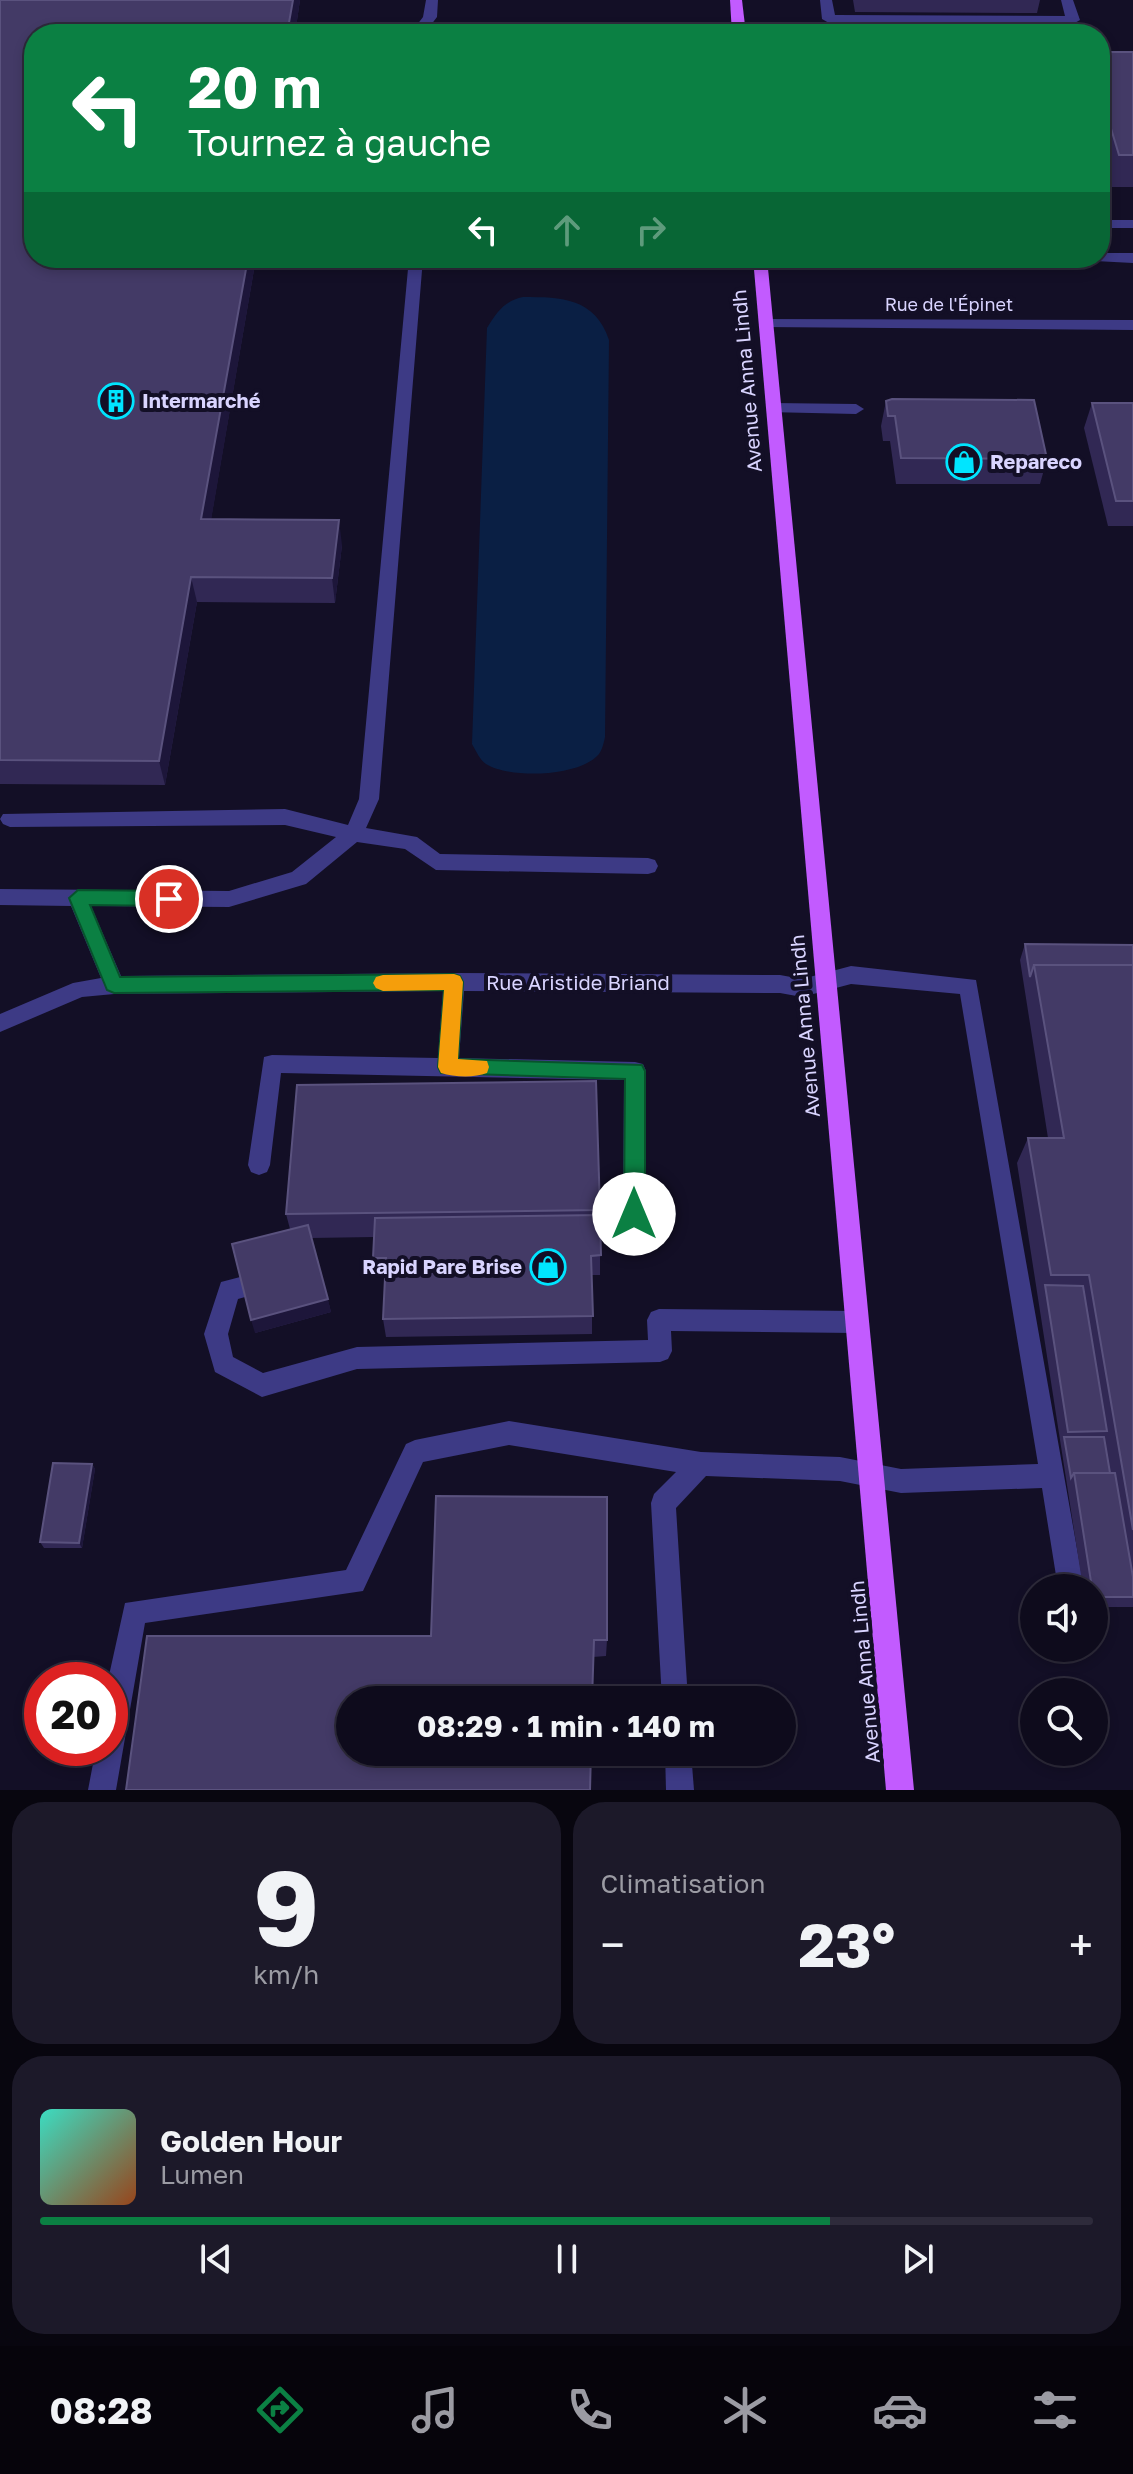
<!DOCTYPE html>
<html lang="fr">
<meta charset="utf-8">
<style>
:root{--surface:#0e0b1c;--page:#1c1929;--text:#f1f3f6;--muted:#9b9ba3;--line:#2e2b3b;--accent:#0b8043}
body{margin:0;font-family:"Golos Text",sans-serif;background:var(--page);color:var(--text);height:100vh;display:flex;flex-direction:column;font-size:30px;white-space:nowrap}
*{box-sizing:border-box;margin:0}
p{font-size:26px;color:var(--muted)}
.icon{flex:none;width:44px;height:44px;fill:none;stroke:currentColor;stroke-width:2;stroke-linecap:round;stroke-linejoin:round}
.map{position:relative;height:1790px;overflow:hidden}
.panel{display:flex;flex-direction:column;gap:12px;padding:12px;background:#08060f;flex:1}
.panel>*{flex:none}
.guide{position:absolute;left:24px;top:24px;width:1086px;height:244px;border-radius:32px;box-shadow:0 4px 12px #0003,0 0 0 2px var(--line);background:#0b8043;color:#fff;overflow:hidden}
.tools{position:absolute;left:1020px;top:1574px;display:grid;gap:16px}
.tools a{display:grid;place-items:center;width:88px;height:88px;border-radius:50%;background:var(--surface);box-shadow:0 4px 12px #0003,0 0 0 2px var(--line);font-size:40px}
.speed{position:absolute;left:24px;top:1662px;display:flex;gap:16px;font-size:40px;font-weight:700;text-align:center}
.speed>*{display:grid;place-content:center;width:104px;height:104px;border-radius:50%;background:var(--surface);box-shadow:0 4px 12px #0003,0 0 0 2px var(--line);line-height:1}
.speed .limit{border:12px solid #d22;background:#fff;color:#111}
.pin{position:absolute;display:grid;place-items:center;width:68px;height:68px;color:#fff;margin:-34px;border:4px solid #fff;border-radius:50%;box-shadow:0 2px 8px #0007}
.me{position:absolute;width:88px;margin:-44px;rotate:0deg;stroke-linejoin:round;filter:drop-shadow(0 0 6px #0008)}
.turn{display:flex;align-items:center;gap:28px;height:168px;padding:0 32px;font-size:36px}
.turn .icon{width:104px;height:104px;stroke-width:2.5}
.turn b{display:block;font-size:56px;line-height:68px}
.lanes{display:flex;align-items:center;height:76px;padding:0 32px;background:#0003;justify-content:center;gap:40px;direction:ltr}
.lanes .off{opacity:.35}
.big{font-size:60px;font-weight:700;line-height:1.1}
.panel .card{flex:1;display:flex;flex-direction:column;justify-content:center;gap:12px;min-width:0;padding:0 28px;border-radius:32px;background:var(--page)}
.panel .dial{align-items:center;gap:0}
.dial b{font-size:104px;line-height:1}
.song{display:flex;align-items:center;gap:24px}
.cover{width:96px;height:96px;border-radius:12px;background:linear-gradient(135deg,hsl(170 70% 55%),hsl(20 70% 35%))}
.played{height:8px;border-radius:4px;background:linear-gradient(90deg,var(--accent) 75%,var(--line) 75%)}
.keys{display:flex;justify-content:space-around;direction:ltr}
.heat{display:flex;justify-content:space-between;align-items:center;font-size:44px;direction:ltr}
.panel .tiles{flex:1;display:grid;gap:12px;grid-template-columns:1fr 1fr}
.card:last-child{grid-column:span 2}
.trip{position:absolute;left:336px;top:1686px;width:460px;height:80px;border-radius:40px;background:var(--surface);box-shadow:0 4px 12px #0003,0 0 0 2px var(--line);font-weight:700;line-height:80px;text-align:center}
.menu{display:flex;height:128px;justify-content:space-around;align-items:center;background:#06040b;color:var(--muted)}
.menu .icon{width:56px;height:56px}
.menu .selected{color:var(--accent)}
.menu b{font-size:36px;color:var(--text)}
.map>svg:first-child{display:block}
.water{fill:#0a1f44}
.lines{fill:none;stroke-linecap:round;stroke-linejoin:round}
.minor{fill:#3d3a85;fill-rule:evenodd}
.major{fill:#c25bff;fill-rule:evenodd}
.wall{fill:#312854}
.shaded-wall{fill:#1d163a}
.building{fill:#433a66;stroke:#5a527e;stroke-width:2}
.route{fill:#0b8043;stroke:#07532c;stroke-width:2}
.slow{fill:#f59e0b}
.labels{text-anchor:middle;stroke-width:8;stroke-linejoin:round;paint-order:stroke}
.far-street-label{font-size:18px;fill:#d9d4ff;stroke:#130f26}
.street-label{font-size:20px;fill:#d9d4ff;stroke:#130f26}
.poi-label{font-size:20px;font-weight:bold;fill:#d9d4ff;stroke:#130f26;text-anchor:start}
</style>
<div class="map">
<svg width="1133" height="1790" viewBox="0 0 1133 1790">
<rect width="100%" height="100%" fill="#130f26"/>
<path class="water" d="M 523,297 C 562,297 595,298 609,340 L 605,737 C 604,742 602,750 599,754 C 580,777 510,779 486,764 C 480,760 476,751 472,744 L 487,328 C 497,312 504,301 523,297 Z"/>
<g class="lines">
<g class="minor">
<polygon points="426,0 438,0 437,17 424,34 410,34 423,17"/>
<polygon points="820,0 832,0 835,15 1065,16 1061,0 1073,0 1080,20 1073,24 829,23 822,19"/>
<polygon points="623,28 628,29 630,34 616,34"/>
<rect x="1100" y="220" width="33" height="8"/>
<polygon points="1100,253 1133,253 1133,263 1095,261 1093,258 1100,258"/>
<polygon points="409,258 423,258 379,799 366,828 417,837 440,854 648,858 655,860 658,866 655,872 648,874 436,870 405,849 357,842 306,884 229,907 91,906 121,976 454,973 780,975 802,979 851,966 976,980 1084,1588 1058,1588 1042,1488 901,1493 840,1481 706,1476 676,1508 688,1700 662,1700 651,1503 654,1494 676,1472 509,1445 423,1462 363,1591 145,1623 116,1790 88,1790 96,1748 110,1748 108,1680 125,1603 346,1570 406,1444 415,1440 509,1421 701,1452 840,1457 901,1469 1038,1464 960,994 851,984 802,997 780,993 464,991 459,1058 635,1062 643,1064 646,1071 645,1214 642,1221 634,1224 626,1221 623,1214 624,1080 281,1073 270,1165 267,1172 259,1175 251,1172 248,1165 264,1057 272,1055 438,1058 443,991 114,994 82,997 0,1032 0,1014 73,983 101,978 71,906 0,905 0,889 229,891 292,872 336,837 285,825 10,827 3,824 0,819 3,814 285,809 348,825 359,799"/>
<polygon points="765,319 1133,320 1133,330 760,327 760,321"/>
<polygon points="773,403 856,404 864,409 856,414 767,412 767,404"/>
<polygon points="244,1276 252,1279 256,1287 252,1295 238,1299 228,1334 233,1357 263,1373 357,1347 648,1340 647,1320 651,1312 659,1309 855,1311 863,1314 867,1322 863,1330 855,1333 671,1331 672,1351 668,1359 660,1362 357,1369 262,1397 215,1372 204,1334 221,1282"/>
<polygon points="665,1752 691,1752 694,1790 666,1790"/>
</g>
<g class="major">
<polygon points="730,0 742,0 746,34 732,34"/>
<polygon points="753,258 767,258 914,1790 886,1790"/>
</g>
</g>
<g class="wall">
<polygon points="0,0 300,0 295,34 34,258 256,258 211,519 342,545 335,603 197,602 165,785 0,784"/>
<polygon points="853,0 1040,0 1037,13 855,12"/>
<polygon points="1100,52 1133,52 1133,187 1111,187 1100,150"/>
<polygon points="886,401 1047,459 1040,484 896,484 890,441 883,441 881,426"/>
<polygon points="1092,403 1133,403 1133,526 1108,526 1084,428"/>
<polygon points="1025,944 1133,945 1133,1607 1094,1607 1094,1588 1083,1588 1017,1163 1028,1138 1048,1138 1020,960"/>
<polygon points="600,1210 600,1275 592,1275 592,1334 386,1337 383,1319 385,1277 377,1277 373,1258 374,1237 311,1238 331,1312 255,1333 290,1229 286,1214"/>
<polygon points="92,1464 95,1469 82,1548 44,1548 40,1542"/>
<polygon points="147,1636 607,1640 606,1656 593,1657"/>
</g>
<g class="shaded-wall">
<polygon points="293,0 300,0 295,34 287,34"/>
<polygon points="248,258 256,258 207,544 201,519"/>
<polygon points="339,520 342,545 335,603 332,578"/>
<polygon points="191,577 197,602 165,785 159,761"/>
<polygon points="328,1299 331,1312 255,1333 251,1320"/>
<polygon points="92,1464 95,1469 82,1548 79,1543"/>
</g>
<g class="building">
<polygon points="0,0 293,0 287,34 34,34 34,258 248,258 201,519 339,520 332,578 191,577 159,761 0,760"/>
<polygon points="1100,52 1133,52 1133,155 1119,155 1100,92"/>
<polygon points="892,399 1034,400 1047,459 901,458 895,416 888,416 886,401"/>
<polygon points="1092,403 1133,403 1133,501 1116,501"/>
<polygon points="1025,944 1133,945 1133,965 1034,965 1030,977"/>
<polygon points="1034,965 1133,965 1133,1530 1089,1275 1051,1275 1028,1138 1064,1138"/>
<polygon points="596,1081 600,1210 286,1214 297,1085"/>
<polygon points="600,1215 601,1255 591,1256 593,1316 383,1319 386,1258 373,1258 375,1218"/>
<polygon points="308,1225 328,1299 251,1320 232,1244"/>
<polygon points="1045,1285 1083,1286 1107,1431 1068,1432"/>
<polygon points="1064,1437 1104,1437 1110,1473 1074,1473 1071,1478"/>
<polygon points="53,1463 92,1464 79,1543 40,1542"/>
<polygon points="1074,1473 1115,1473 1133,1577 1133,1597 1094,1597 1094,1588 1092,1588"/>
<polygon points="436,1496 607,1497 607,1640 594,1640 592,1700 350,1700 350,1752 591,1752 590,1790 126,1790 147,1636 431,1636"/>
</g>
<polygon class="route" points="78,890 169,891 178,899 169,906 90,905 120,977 454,974 460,976 463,982 458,1059 642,1065 645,1071 645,1214 642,1221 634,1224 627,1221 624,1214 625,1079 441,1073 438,1067 444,990 114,993 107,990 105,985 69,898"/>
<path class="slow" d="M 454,974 L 460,976 L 463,982 L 458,1059 L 487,1061 L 489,1067 L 487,1073 C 474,1078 454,1077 441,1073 L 438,1067 L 444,990 L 383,991 L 376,988 L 373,983 L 376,977 L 383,975 Z"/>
<defs>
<symbol id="building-ring" viewBox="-11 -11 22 22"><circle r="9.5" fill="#130f26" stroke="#00e5ff" stroke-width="1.5"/><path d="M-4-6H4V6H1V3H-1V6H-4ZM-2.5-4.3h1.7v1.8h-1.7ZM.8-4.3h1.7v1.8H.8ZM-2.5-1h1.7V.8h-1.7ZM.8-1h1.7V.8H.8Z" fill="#00e5ff"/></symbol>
<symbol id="shop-ring" viewBox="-11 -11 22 22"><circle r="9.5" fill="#130f26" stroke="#00e5ff" stroke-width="1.5"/><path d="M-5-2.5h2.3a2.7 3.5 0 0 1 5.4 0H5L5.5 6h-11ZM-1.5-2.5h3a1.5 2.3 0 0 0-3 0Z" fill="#00e5ff"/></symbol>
</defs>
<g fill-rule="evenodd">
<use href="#building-ring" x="96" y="381" width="40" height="40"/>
<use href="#shop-ring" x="944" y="442" width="40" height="40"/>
<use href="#shop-ring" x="528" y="1247" width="40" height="40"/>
</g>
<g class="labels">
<g class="far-street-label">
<text x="949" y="311">Rue de l'Épinet</text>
</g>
<g class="street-label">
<text transform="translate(747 381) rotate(-95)" y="7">Avenue Anna Lindh</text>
<text x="578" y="990">Rue Aristide Briand</text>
<text transform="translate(805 1026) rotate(-95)" y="7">Avenue Anna Lindh</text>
<text transform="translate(865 1672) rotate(-95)" y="7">Avenue Anna Lindh</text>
</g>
<g class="poi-label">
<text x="142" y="408">Intermarché</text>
<text x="990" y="469">Repareco</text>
<text x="522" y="1274" text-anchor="end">Rapid Pare Brise</text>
</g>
</g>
</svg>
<div class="tools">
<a><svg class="icon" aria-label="sound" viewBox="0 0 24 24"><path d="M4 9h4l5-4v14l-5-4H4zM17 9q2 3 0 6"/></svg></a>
<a><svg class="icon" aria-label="search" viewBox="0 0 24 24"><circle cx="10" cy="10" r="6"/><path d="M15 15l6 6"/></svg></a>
</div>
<div class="speed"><div class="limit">20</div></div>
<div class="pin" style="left:169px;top:899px;background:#d93025"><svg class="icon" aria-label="arrive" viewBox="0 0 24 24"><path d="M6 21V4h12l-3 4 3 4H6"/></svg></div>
<svg class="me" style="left:634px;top:1214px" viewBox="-20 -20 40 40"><circle r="19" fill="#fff"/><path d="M0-13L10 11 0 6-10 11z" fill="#0b8043"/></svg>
<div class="trip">08:29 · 1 min · 140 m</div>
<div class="guide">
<div class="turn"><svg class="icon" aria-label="left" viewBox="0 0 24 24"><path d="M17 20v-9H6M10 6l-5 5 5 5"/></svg><div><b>20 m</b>Tournez à gauche</div></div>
<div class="lanes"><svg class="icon" aria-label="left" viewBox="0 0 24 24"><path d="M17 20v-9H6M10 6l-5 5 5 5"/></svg><svg class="icon off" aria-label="ahead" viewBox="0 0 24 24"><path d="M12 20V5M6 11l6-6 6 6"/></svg><svg class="icon off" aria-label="right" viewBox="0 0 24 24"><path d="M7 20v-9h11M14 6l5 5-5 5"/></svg></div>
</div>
</div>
<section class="panel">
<div class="tiles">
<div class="card dial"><b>9</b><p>km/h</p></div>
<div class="card"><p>Climatisation</p>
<div class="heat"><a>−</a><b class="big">23°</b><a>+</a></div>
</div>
<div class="card">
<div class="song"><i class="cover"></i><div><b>Golden Hour</b><p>Lumen</p></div></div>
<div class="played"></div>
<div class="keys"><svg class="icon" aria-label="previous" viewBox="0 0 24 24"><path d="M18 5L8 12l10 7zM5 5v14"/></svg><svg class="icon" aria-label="pause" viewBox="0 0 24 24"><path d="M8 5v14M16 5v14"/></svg><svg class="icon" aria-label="next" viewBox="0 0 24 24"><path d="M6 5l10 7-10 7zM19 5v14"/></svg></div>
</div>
</div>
</section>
<nav class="menu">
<b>08:28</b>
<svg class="icon selected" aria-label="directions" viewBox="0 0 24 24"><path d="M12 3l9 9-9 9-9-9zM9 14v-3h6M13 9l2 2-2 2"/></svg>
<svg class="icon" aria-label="music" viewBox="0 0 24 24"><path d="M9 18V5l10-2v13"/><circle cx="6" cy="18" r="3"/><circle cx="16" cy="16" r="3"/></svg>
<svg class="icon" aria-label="phone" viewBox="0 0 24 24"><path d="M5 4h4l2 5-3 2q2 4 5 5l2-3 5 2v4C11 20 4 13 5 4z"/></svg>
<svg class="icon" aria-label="climate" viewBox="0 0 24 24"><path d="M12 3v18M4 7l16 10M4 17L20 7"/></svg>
<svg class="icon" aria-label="car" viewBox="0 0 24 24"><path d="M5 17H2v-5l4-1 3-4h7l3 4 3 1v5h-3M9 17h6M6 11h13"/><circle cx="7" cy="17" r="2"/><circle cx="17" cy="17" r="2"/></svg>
<svg class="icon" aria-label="filters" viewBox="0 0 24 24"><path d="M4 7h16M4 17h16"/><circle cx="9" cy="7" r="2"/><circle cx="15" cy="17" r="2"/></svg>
</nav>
